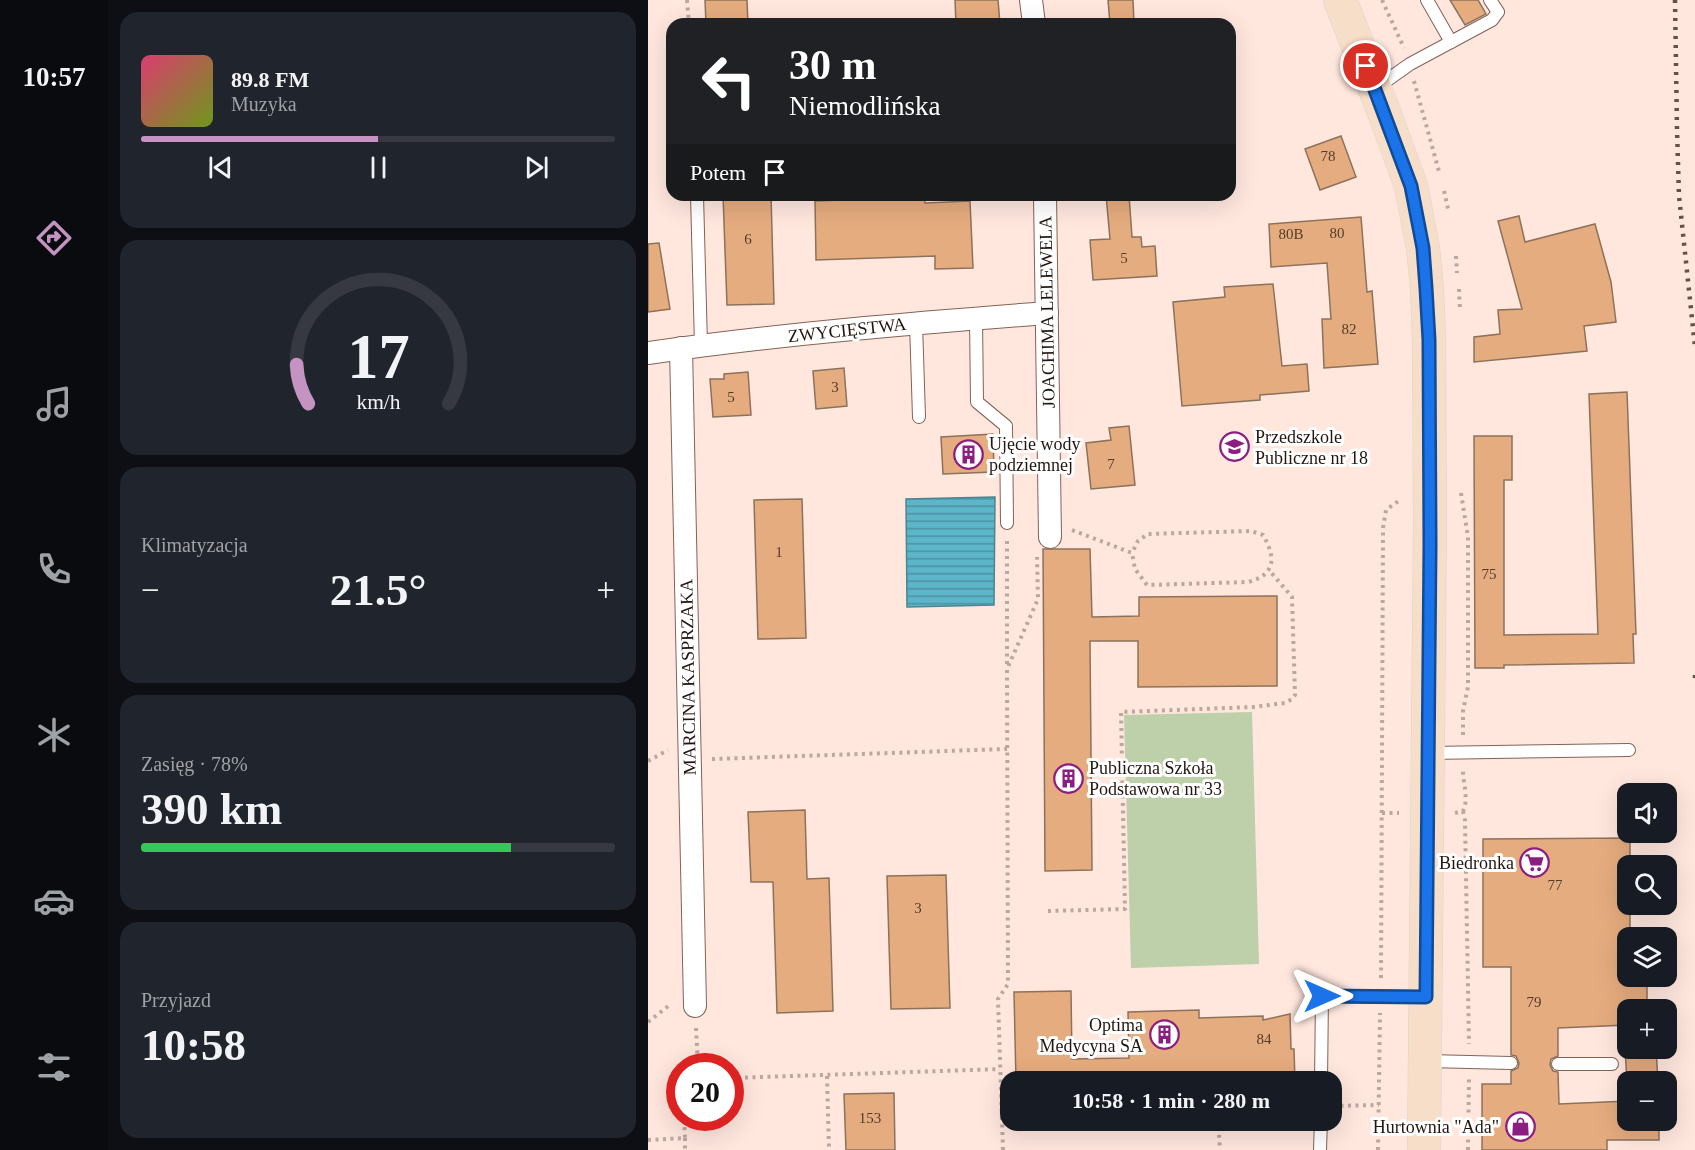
<!DOCTYPE html>
<html lang="pl">
<meta charset="utf-8">
<style>
:root{--surface:#171b24;--page:#20242c;--text:#f1f3f6;--muted:#9ea1a6;--line:#363941;--accent:#c493c1}
body{margin:0;font-family:"Times New Roman",serif;background:var(--page);color:var(--text);height:100vh;display:flex;flex-direction:column;font-size:22px;white-space:nowrap}
*{box-sizing:border-box;margin:0}
p{font-size:20px;color:var(--muted)}
.icon{flex:none;width:33px;height:33px;fill:none;stroke:currentColor;stroke-width:2;stroke-linecap:round;stroke-linejoin:round}
.map{position:relative;flex:1;overflow:hidden}
.drawer{display:flex;flex-direction:column;gap:12px;padding:12px;background:#0d0f14;width:540px}
.drawer>*{flex:none}
.guide{position:absolute;left:18px;top:18px;width:570px;height:183px;border-radius:18px;box-shadow:0 6px 24px #0002;background:#202124;color:#fff;overflow:hidden}
.fabs{position:absolute;left:969px;top:783px;display:grid;gap:12px}
.fabs a{display:grid;place-items:center;width:60px;height:60px;border-radius:12px;background:var(--surface);box-shadow:0 6px 24px #0002;font-size:30px}
.speed{position:absolute;left:18px;top:1053px;display:flex;gap:12px;font-size:30px;font-weight:700;text-align:center}
.speed>*{display:grid;place-content:center;width:78px;height:78px;border-radius:50%;background:var(--surface);box-shadow:0 6px 24px #0002;line-height:1}
.speed .limit{border:9px solid #d22;background:#fff;color:#111}
.pin{position:absolute;display:grid;place-items:center;width:51px;height:51px;color:#fff;margin:-26px;border:3px solid #fff;border-radius:50%;box-shadow:0 2px 6px #0007}
.me{position:absolute;width:66px;margin:-33px;rotate:90deg;stroke-linejoin:round;filter:drop-shadow(0 0 4px #0008)}
.turn{display:flex;align-items:center;gap:21px;height:126px;padding:0 24px;font-size:27px}
.turn .icon{width:78px;height:78px;stroke-width:2.5}
.turn b{display:block;font-size:42px;line-height:51px}
.then{display:flex;align-items:center;height:57px;padding:0 24px;background:#0003;gap:12px;font-size:22px}
.big{font-size:45px;font-weight:700;line-height:1.1}
.drawer .card{flex:1;display:flex;flex-direction:column;justify-content:center;gap:9px;min-width:0;padding:0 21px;border-radius:18px;background:var(--page)}
.drawer .dial{align-items:center;gap:0}
.dial svg{height:156px;overflow:visible;fill:none;stroke:var(--line);stroke-width:7;stroke-linecap:round;text-anchor:middle}
.dial text{fill:var(--text);stroke:none}
.song{display:flex;align-items:center;gap:18px}
.cover{width:72px;height:72px;border-radius:9px;background:linear-gradient(135deg,hsl(340 70% 55%),hsl(80 70% 35%))}
.played{height:6px;border-radius:3px;background:linear-gradient(90deg,var(--accent) 50%,var(--line) 50%)}
.keys{display:flex;justify-content:space-around;direction:ltr}
.heat{display:flex;justify-content:space-between;align-items:center;font-size:33px;direction:ltr}
.charge{height:9px;border-radius:4px;background:linear-gradient(90deg,#34c759 78%,var(--line) 0)}
.trip{position:absolute;left:352px;top:1071px;width:342px;height:60px;border-radius:18px;background:var(--surface);box-shadow:0 6px 24px #0002;font-weight:700;line-height:60px;text-align:center}
main{display:flex;flex:1;min-height:0}
.tab-bar{display:flex;flex-direction:column;width:108px;justify-content:space-around;align-items:center;background:#090b0e;color:var(--muted)}
.tab-bar .icon{width:42px;height:42px}
.tab-bar .selected{color:var(--accent)}
.tab-bar b{font-size:27px;color:var(--text)}
.map>svg:first-child{display:block}
.pitch{fill:#bdd0aa}
.water{fill:url(#water-rules);stroke:#4b8591;stroke-width:1.5}
.building{fill:#e5ac7f;stroke:#8e715b;stroke-width:1.5}
.lines{fill:none;stroke-linecap:round;stroke-linejoin:round}
.service-casing{stroke:#846255;stroke-width:14}
.minor-casing{stroke:#846255;stroke-width:24}
.primary-casing{stroke:#d7d5d4;stroke-width:34}
.path{stroke:#bca79f;stroke-width:4;stroke-dasharray:3 4.5;stroke-linecap:butt}
.service{stroke:#fff;stroke-width:12}
.minor{stroke:#fff;stroke-width:22}
.primary{stroke:#f7dec8;stroke-width:33}
.rail{stroke:#62524b;stroke-width:4.5;stroke-dasharray:3 6;stroke-linecap:butt}
.route-casing{stroke:#114b97;stroke-width:15}
.route{stroke:#1a73e8;stroke-width:10}
.labels{text-anchor:middle;stroke-width:6;stroke-linejoin:round;paint-order:stroke}
.number-label{font-size:15px;fill:#543c2c}
.street-label{font-size:18px;fill:#231610;stroke:#fff}
.poi-label{font-size:18px;fill:#231610;stroke:#fff;text-anchor:start}
</style>
<main>
<nav class="tab-bar">
<b>10:57</b>
<svg class="icon selected" aria-label="directions" viewBox="0 0 24 24"><path d="M12 3l9 9-9 9-9-9zM9 14v-3h6M13 9l2 2-2 2"/></svg>
<svg class="icon" aria-label="music" viewBox="0 0 24 24"><path d="M9 18V5l10-2v13"/><circle cx="6" cy="18" r="3"/><circle cx="16" cy="16" r="3"/></svg>
<svg class="icon" aria-label="phone" viewBox="0 0 24 24"><path d="M5 4h4l2 5-3 2q2 4 5 5l2-3 5 2v4C11 20 4 13 5 4z"/></svg>
<svg class="icon" aria-label="climate" viewBox="0 0 24 24"><path d="M12 3v18M4 7l16 10M4 17L20 7"/></svg>
<svg class="icon" aria-label="car" viewBox="0 0 24 24"><path d="M5 17H2v-5l4-1 3-4h7l3 4 3 1v5h-3M9 17h6M6 11h13"/><circle cx="7" cy="17" r="2"/><circle cx="17" cy="17" r="2"/></svg>
<svg class="icon" aria-label="filters" viewBox="0 0 24 24"><path d="M4 7h16M4 17h16"/><circle cx="9" cy="7" r="2"/><circle cx="15" cy="17" r="2"/></svg>
</nav>
<section class="drawer">
<div class="card">
<div class="song"><i class="cover"></i><div><b>89.8 FM</b><p>Muzyka</p></div></div>
<div class="played"></div>
<div class="keys"><svg class="icon" aria-label="previous" viewBox="0 0 24 24"><path d="M18 5L8 12l10 7zM5 5v14"/></svg><svg class="icon" aria-label="pause" viewBox="0 0 24 24"><path d="M8 5v14M16 5v14"/></svg><svg class="icon" aria-label="next" viewBox="0 0 24 24"><path d="M6 5l10 7-10 7zM19 5v14"/></svg></div>
</div>
<div class="card dial"><svg viewBox="0 0 100 80">
<path d="M14 69A42 42 0 1 1 86 69"/>
<path d="M14 69A42 42 0 0 1 8 49" stroke="#c493c1"/>
<text x="50" y="56" font-size="32" font-weight="700">17</text>
<text x="50" y="72" font-size="11">km/h</text>
</svg></div>
<div class="card"><p>Klimatyzacja</p>
<div class="heat"><a>−</a><b class="big">21.5°</b><a>+</a></div>
</div>
<div class="card"><p>Zasięg · 78%</p><b class="big">390 km</b><div class="charge"></div></div>
<div class="card"><p>Przyjazd</p><b class="big">10:58</b></div>
</section>
<div class="map">
<svg width="1047" height="1150" viewBox="0 0 1047 1150">
<defs>
<pattern id="water-rules" width="6" height="5" patternUnits="userSpaceOnUse" patternTransform="scale(1.5)"><rect width="6" height="5" fill="#5cb5c8"/><path d="M0 2.5h6" fill="none" stroke="#4c92a1"/></pattern>
</defs>
<rect width="100%" height="100%" fill="#ffe7de"/>
<polygon class="pitch" points="604,712 611,964 483,968 476,715"/>
<polygon class="water" points="347,497 346,605 259,607 258,499"/>
<g class="building">
<polygon points="57,0 99,0 100,24 58,24"/>
<polygon points="307,0 350,0 352,24 308,24"/>
<polygon points="460,0 485,0 486,24 462,24"/>
<polygon points="802,0 830,0 838,14 817,25"/>
<polygon points="693,136 708,177 672,190 657,149"/>
<polygon points="75,195 123,195 126,304 79,305"/>
<polygon points="458,195 481,195 484,237 493,237 494,247 507,246 509,276 445,280 442,240 462,239"/>
<polygon points="276,197 277,203 322,201 325,268 287,269 287,256 168,260 167,201"/>
<polygon points="871,216 877,242 947,224 963,282 968,322 936,326 939,351 826,362 826,337 852,334 850,310 874,309 850,221"/>
<polygon points="713,217 719,292 724,291 730,364 676,368 674,319 683,319 679,263 623,267 621,224"/>
<polygon points="11,243 22,309 0,312 0,244"/>
<polygon points="625,284 634,366 659,364 661,391 612,395 612,400 534,406 525,302 577,297 576,287"/>
<polygon points="196,368 199,406 168,409 165,371"/>
<polygon points="100,372 103,415 65,417 62,379 76,379 76,374"/>
<polygon points="979,392 988,634 985,634 986,663 856,665 856,668 827,668 826,436 864,436 864,480 856,480 856,635 950,634 941,394"/>
<polygon points="481,426 487,485 443,489 438,443 463,440 461,428"/>
<polygon points="345,434 346,472 295,474 293,437"/>
<polygon points="154,499 158,638 110,639 106,500"/>
<polygon points="395,549 442,549 444,617 491,616 491,597 629,596 629,686 490,687 490,641 442,641 444,870 397,871"/>
<polygon points="157,810 159,879 181,878 185,1011 129,1013 125,882 103,882 100,812"/>
<polygon points="982,838 982,866 980,866 980,904 982,904 982,938 980,938 980,976 999,976 999,1010 980,1010 980,1025 910,1028 910,1056 903,1059 902,1065 905,1071 910,1072 911,1104 980,1101 980,1120 1011,1120 1011,1140 959,1140 959,1150 834,1150 834,1084 863,1084 863,1071 870,1068 871,1063 868,1056 863,1055 863,967 835,967 835,839"/>
<polygon points="298,875 302,1008 243,1009 239,876"/>
<polygon points="423,991 424,1059 481,1058 480,1012 551,1010 551,1018 615,1016 615,1020 642,1014 643,1049 646,1049 647,1082 609,1082 609,1076 553,1078 553,1082 368,1082 366,992"/>
<polygon points="977,1048 1008,1048 1010,1082 979,1082"/>
<polygon points="246,1093 247,1150 198,1150 196,1094"/>
</g>
<g class="lines">
<defs>
<g id="service">
<polyline points="779,0 803,42"/>
<polyline points="728,88 762,64 844,20 850,12 842,0"/>
<polyline points="49,195 53,345"/>
<polyline points="328,318 329,402 358,426 359,523"/>
<polyline points="268,323 271,417"/>
<polyline points="781,753 981,750"/>
<polyline points="779,1061 863,1063"/>
<polyline points="910,1064 964,1064"/>
<polyline points="673,1082 674,996 777,997"/>
<polyline points="672,1150 673,1120"/>
</g>
<g id="minor">
<polyline points="383,0 386,24"/>
<polyline points="397,195 402,537"/>
<polyline points="33,348 47,1006"/>
<path d="M 0,353 C 132,334 266,323 399,313"/>
</g>
<polyline id="primary" points="692,0 736,112 763,186 775,248 779,288 781,340 782,524 776,1150"/>
</defs>
<use href="#service" class="service-casing"/>
<use href="#minor" class="minor-casing"/>
<use href="#primary" class="primary-casing"/>
<g class="path">
<polyline points="39,0 41,24"/>
<polyline points="734,0 756,48"/>
<polyline points="766,81 792,175"/>
<polyline points="796,191 801,213"/>
<polyline points="808,256 809,273"/>
<polyline points="811,289 812,311"/>
<polyline points="813,493 820,537 820,687 815,711 815,736"/>
<path d="M 424,530 L 484,553 L 487,569 L 499,585 L 600,582 C 628,575 628,557 615,535 L 603,531 L 500,534 L 490,541 L 484,553"/>
<polyline points="359,541 359,666"/>
<polyline points="64,759 359,749"/>
<polyline points="0,761 20,750"/>
<polyline points="815,811 817,820 821,1044"/>
<polyline points="734,813 751,813"/>
<path d="M 807,813 L 815,811 C 821,798 815,784 815,771"/>
<polyline points="400,911 477,909 473,712 605,707 637,703 644,699 647,695 644,597 621,570"/>
<polyline points="733,978 735,528 738,510 753,499"/>
<polyline points="0,1022 23,1004"/>
<polyline points="48,1028 50,1066"/>
<polyline points="179,1076 181,1150"/>
<polyline points="82,1078 352,1069"/>
<polyline points="649,1082 656,1076"/>
<polyline points="685,1106 731,1105"/>
<polyline points="354,1119 363,1119"/>
<polyline points="570,1120 572,1150"/>
<polyline points="37,1138 37,1150"/>
<polyline points="0,1140 37,1138 36,1118"/>
<polyline points="355,1150 350,999 360,984 359,669 390,599 389,557"/>
<polyline points="730,1150 732,1013"/>
<polyline points="820,1150 821,1078"/>
</g>
<use href="#service" class="service"/>
<use href="#minor" class="minor"/>
<use href="#primary" class="primary"/>
<g class="rail">
<polyline points="1027,0 1029,129 1031,196 1047,347"/>
<polyline points="1047,675 1047,679"/>
</g>
</g>
<g class="lines">
<defs>
<polyline id="route" points="674,996 778,997 782,545 781,340 778,288 775,248 763,186 718,66"/>
</defs>
<use href="#route" class="route-casing"/>
<use href="#route" class="route"/>
</g>
<defs>
<symbol id="school-ring" viewBox="-11 -11 22 22"><circle r="9.5" fill="#fff" stroke="#8d1e81" stroke-width="1.5"/><path d="M0-5L7-2L0 1L-7-2ZM-4 1L0 2.5L4 1V4Q0 6-4 4Z" fill="#8d1e81"/></symbol>
<symbol id="building-ring" viewBox="-11 -11 22 22"><circle r="9.5" fill="#fff" stroke="#8d1e81" stroke-width="1.5"/><path d="M-4-6H4V6H1V3H-1V6H-4ZM-2.5-4.3h1.7v1.8h-1.7ZM.8-4.3h1.7v1.8H.8ZM-2.5-1h1.7V.8h-1.7ZM.8-1h1.7V.8H.8Z" fill="#8d1e81"/></symbol>
<symbol id="supermarket-ring" viewBox="-11 -11 22 22"><circle r="9.5" fill="#fff" stroke="#8d1e81" stroke-width="1.5"/><path d="M-6-5.5h2.5l.6 2H6L4.5 2H-2.5L-4.4-4H-6ZM-1.5 3.2a1.3 1.3 0 1 0 .1 0ZM3 3.2a1.3 1.3 0 1 0 .1 0Z" fill="#8d1e81"/></symbol>
<symbol id="shop-ring" viewBox="-11 -11 22 22"><circle r="9.5" fill="#fff" stroke="#8d1e81" stroke-width="1.5"/><path d="M-5-2.5h2.3a2.7 3.5 0 0 1 5.4 0H5L5.5 6h-11ZM-1.5-2.5h3a1.5 2.3 0 0 0-3 0Z" fill="#8d1e81"/></symbol>
</defs>
<g fill-rule="evenodd">
<use href="#school-ring" x="570" y="430" width="33" height="33"/>
<use href="#building-ring" x="304" y="438" width="33" height="33"/>
<use href="#building-ring" x="404" y="762" width="33" height="33"/>
<use href="#supermarket-ring" x="870" y="846" width="33" height="33"/>
<use href="#building-ring" x="500" y="1018" width="33" height="33"/>
<use href="#shop-ring" x="856" y="1110" width="33" height="33"/>
</g>
<g class="labels">
<g class="number-label">
<text x="680" y="161">78</text>
<text x="689" y="238">80</text>
<text x="643" y="239">80B</text>
<text x="100" y="244">6</text>
<text x="476" y="263">5</text>
<text x="701" y="334">82</text>
<text x="187" y="392">3</text>
<text x="83" y="402">5</text>
<text x="463" y="469">7</text>
<text x="131" y="557">1</text>
<text x="841" y="579">75</text>
<text x="907" y="890">77</text>
<text x="270" y="913">3</text>
<text x="886" y="1007">79</text>
<text x="616" y="1044">84</text>
<text x="222" y="1123">153</text>
</g>
<g class="street-label">
<text transform="translate(399 312) rotate(-91)" y="6">JOACHIMA LELEWELA</text>
<text transform="translate(199 330) rotate(-6)" y="6">ZWYCIĘSTWA</text>
<text transform="translate(40 677) rotate(-91)" y="6">MARCINA KASPRZAKA</text>
</g>
<g class="poi-label">
<text x="607" y="443">Przedszkole<tspan x="607" dy="21">Publiczne nr 18</tspan></text>
<text x="341" y="450">Ujęcie wody<tspan x="341" dy="21">podziemnej</tspan></text>
<text x="441" y="774">Publiczna Szkoła<tspan x="441" dy="21">Podstawowa nr 33</tspan></text>
<text x="866" y="869" text-anchor="end">Biedronka</text>
<text x="495" y="1031" text-anchor="end">Optima<tspan x="495" dy="21">Medycyna SA</tspan></text>
<text x="851" y="1133" text-anchor="end">Hurtownia "Ada"</text>
</g>
</g>
</svg>
<div class="fabs">
<a><svg class="icon" aria-label="sound" viewBox="0 0 24 24"><path d="M4 9h4l5-4v14l-5-4H4zM17 9q2 3 0 6"/></svg></a>
<a><svg class="icon" aria-label="search" viewBox="0 0 24 24"><circle cx="10" cy="10" r="6"/><path d="M15 15l6 6"/></svg></a>
<a><svg class="icon" aria-label="layers" viewBox="0 0 24 24"><path d="M12 4l9 5-9 5-9-5zM3 14l9 5 9-5"/></svg></a>
<a>+</a>
<a>−</a>
</div>
<div class="speed"><div class="limit">20</div></div>
<div class="pin" style="left:718px;top:66px;background:#d93025"><svg class="icon" aria-label="arrive" viewBox="0 0 24 24"><path d="M6 21V4h12l-3 4 3 4H6"/></svg></div>
<svg class="me" style="left:674px;top:996px" viewBox="-20 -20 40 40"><path d="M0-17L14 15 0 8-14 15z" fill="#1a73e8" stroke="#fff" stroke-width="4"/></svg>
<div class="trip">10:58 · 1 min · 280 m</div>
<div class="guide">
<div class="turn"><svg class="icon" aria-label="left" viewBox="0 0 24 24"><path d="M17 20v-9H6M10 6l-5 5 5 5"/></svg><div><b>30 m</b>Niemodlińska</div></div>
<div class="then">Potem<svg class="icon" aria-label="arrive" viewBox="0 0 24 24"><path d="M6 21V4h12l-3 4 3 4H6"/></svg></div>
</div>
</div>
</main>
